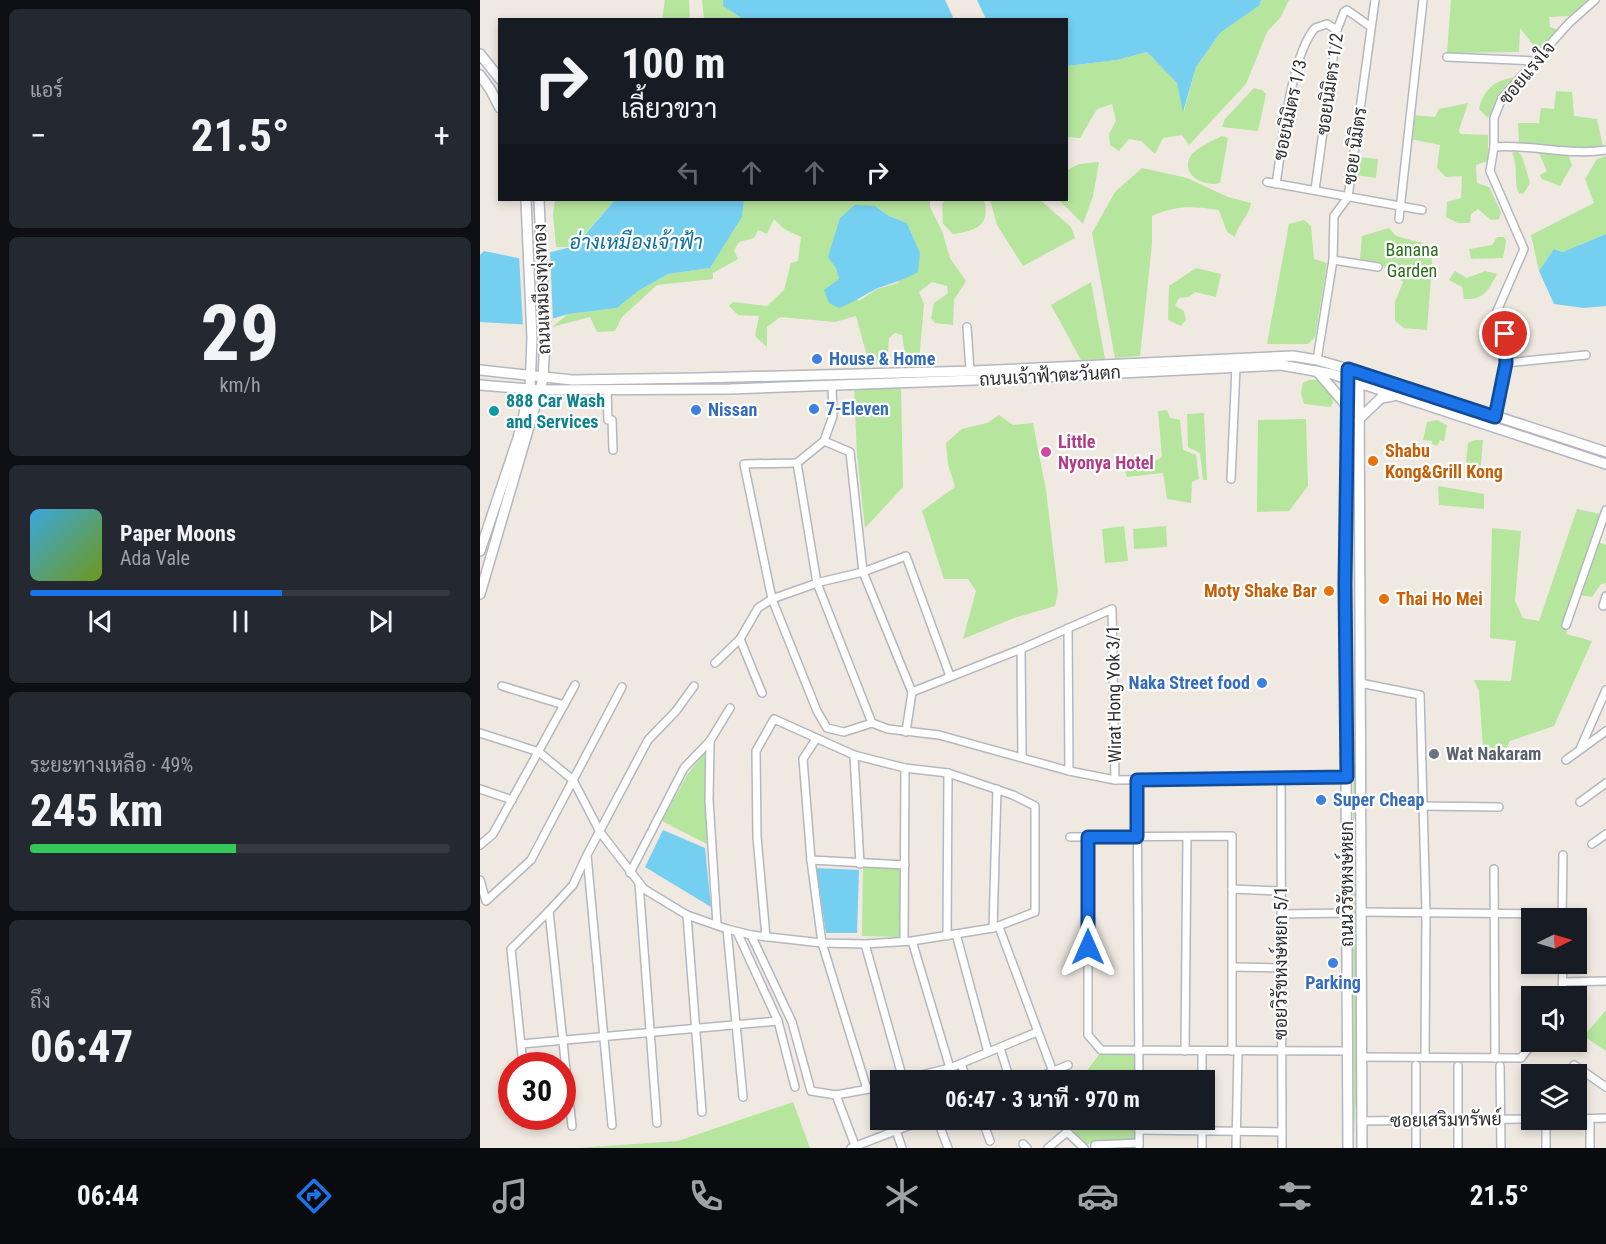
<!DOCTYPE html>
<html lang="th">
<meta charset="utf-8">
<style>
:root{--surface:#171b24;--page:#242831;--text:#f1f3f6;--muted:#9ea1a6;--line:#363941;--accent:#1a73e8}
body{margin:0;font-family:"Roboto Condensed",Sarabun,sans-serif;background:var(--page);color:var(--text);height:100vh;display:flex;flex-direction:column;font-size:22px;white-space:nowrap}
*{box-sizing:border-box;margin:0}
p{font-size:20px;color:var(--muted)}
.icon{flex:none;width:33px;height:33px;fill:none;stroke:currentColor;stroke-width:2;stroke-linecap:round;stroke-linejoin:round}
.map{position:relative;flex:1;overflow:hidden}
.drawer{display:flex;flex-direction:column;gap:9px;padding:9px;background:#0d0f14;width:480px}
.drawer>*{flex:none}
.top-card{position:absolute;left:18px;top:18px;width:570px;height:183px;border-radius:0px;box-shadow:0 3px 9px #0003;background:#171b24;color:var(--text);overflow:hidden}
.needle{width:39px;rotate:85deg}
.fabs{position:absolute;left:1041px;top:908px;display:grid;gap:12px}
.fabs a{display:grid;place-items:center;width:66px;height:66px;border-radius:0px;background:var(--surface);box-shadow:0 3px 9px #0003;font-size:30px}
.speed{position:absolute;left:18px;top:1052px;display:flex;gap:12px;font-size:30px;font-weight:700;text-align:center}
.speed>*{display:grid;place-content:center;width:78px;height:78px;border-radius:50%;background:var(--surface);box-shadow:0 3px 9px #0003;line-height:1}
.speed .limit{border:9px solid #d22;background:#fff;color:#111}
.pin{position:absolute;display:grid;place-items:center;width:51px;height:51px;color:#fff;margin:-26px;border:3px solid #fff;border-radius:50%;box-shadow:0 2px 6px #0007}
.me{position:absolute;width:66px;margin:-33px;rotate:0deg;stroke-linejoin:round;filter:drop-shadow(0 0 4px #0008)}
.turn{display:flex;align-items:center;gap:21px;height:126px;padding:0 24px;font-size:27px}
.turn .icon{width:78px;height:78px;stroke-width:2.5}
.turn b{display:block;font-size:42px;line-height:51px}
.lanes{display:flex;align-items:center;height:57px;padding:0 24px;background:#0003;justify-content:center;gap:30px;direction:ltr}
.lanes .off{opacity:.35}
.big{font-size:45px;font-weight:700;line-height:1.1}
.drawer .widget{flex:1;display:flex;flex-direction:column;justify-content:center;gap:9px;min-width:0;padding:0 21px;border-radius:9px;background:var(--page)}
.drawer .dial{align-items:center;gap:0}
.dial b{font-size:78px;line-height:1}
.song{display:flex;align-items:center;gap:18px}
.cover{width:72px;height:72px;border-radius:9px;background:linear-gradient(135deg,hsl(200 70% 55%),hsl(80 70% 35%))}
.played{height:6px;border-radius:3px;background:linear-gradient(90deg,var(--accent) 60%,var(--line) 60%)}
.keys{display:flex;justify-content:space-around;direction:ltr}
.heat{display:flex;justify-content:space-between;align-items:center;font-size:33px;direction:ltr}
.charge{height:9px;border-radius:4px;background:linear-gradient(90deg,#34c759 49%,var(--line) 0)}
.trip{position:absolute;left:390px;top:1070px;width:345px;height:60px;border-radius:0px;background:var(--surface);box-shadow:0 3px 9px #0003;font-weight:700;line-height:60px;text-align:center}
.tabs{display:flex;height:96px;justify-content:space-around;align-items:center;background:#090b0e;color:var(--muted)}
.tabs .icon{width:42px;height:42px}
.tabs .on{color:var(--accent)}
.tabs b{font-size:27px;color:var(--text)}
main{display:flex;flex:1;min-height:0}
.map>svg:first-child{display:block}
.green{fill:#b6e59e;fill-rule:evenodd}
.water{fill:#75cff0}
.pier{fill:#efe9e1}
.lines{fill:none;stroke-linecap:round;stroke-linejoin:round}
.street-casing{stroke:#b4b7c1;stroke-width:10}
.secondary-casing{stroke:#b4b7c1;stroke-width:12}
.street{stroke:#fff;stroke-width:7}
.secondary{stroke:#fff;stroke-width:9}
.route-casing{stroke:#114b97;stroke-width:15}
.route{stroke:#1a73e8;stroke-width:10}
.shop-dot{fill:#3f7fe0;stroke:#fff;stroke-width:2}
.culture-dot{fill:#0f9aa8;stroke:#fff;stroke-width:2}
.hotel-dot{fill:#d1479c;stroke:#fff;stroke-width:2}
.food-dot{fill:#e8710a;stroke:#fff;stroke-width:2}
.worship-dot{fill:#6b7280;stroke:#fff;stroke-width:2}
.labels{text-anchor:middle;stroke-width:4.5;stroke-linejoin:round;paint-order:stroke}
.street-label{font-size:18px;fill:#2e2e2e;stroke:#fff}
.park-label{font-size:18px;fill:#2c6e1b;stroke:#fff}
.shop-label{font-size:18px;font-weight:bold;fill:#366cbe;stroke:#fff;text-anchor:start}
.culture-label{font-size:18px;font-weight:bold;fill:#0d838f;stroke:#fff;text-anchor:start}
.hotel-label{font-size:18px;font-weight:bold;fill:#b23c85;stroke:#fff;text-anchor:start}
.food-label{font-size:18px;font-weight:bold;fill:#c56008;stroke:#fff;text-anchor:start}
.worship-label{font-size:18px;font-weight:bold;fill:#5b616d;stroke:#fff;text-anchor:start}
.water-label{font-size:20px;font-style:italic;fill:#0d6fa3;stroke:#fff}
</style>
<main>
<section class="drawer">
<div class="widget"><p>แอร์</p>
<div class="heat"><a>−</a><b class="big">21.5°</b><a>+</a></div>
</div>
<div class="widget dial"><b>29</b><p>km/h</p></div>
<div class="widget">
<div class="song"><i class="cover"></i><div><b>Paper Moons</b><p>Ada Vale</p></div></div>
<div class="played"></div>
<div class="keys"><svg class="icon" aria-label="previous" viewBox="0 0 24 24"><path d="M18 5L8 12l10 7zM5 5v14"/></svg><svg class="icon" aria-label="pause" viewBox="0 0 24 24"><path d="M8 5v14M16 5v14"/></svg><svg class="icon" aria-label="next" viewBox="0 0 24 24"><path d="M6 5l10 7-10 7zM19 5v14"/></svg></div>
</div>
<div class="widget"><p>ระยะทางเหลือ · 49%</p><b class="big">245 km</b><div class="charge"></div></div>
<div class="widget"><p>ถึง</p><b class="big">06:47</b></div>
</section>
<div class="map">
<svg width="1126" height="1148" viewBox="0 0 1126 1148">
<rect width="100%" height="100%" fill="#efe9e1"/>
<g class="green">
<polygon points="185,0 209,0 210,19 182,19"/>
<polygon points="222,0 243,0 243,6 263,19 224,19"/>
<polygon points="781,0 809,0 800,18 787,32 766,84 709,145 702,135 683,138 675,154 661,141 649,139 639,151 630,145 629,134 636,121 632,104 617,109 600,138 587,137 587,66 637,60 667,52 697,83 704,111 716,67 740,33 780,5"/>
<polygon points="971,0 1108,0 1091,16 1069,17 1070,27 1078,30 1062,50 1054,46 1040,28 1039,52 967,53"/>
<path d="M 1038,77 L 1022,93 L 1008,118 L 999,109 C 1004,88 1016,79 1038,77 Z"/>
<polygon points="774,88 782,90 786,94 778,131 742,127 745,119"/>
<polygon points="1076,91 1092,92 1094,116 1117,119 1123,147 1100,149 1039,144 1038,123 1059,123 1061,108 1074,109"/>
<polygon points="988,103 979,130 980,134 1008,135 1008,161 996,165 997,183 1009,187 1021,212 1019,219 1011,220 998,209 991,214 990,223 978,223 966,217 967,202 981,198 982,176 966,177 957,168 960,145 931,139 932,115 955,117 959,109"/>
<path d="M 742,136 L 748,138 L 740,183 C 723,188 698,173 712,154 C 718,147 734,140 742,136 Z"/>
<polygon points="1057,149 1088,154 1092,165 1080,186 1062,179 1060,175 1067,171"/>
<path d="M 1037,151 L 1042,156 L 1050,183 L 1044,193 L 1039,194 C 1033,181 1039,167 1032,153 Z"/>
<polygon points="1126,156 1126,234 1083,252 1074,249 1059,271 1051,235 1114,203 1105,179 1117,159"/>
<polygon points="878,157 898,159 896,178 876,175"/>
<polygon points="619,162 613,196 603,224 579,200 586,200 587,170 599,164"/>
<path d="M 662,168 L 707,178 L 748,197 L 771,203 C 769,216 758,224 755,237 L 747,232 L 739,210 C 715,206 695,205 672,216 L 672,244 L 660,356 L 635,358 L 612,233 L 635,192 Z"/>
<polygon points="75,200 135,200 93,247 76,247 73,214"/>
<path d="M 264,200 L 450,200 L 450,207 L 462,231 L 470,258 L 486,281 L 474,300 L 473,325 L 455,323 L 451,318 L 454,303 L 468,293 L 467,286 L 452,282 L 439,292 L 444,304 L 439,361 L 426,360 L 422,335 L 415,333 L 409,338 L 407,364 L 400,365 L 388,360 L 376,316 L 355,322 L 300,317 L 287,327 L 287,347 L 275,336 L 279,316 L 258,315 L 249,306 L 253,302 L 287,306 L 304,290 L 311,263 L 318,261 L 321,237 L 304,229 L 294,219 L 287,234 L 278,230 L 274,238 L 259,242 L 254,250 L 258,259 L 233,273 L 233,279 L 177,285 L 142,317 L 135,331 L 117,332 L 110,317 L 72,327 L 88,314 L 137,308 L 158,291 L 188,274 L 230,268 L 262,217 ZM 395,206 L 409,216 L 427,223 L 440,253 L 418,283 L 397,289 L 379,301 L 359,279 L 356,268 Z"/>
<path d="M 465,200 L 504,200 C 511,225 496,231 473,234 L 463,224 L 462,204 Z"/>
<polygon points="510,200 560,200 591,227 595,238 543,266 517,225"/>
<polygon points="824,220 831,226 834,259 847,263 835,337 828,344 787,344 809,224"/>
<path d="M 909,228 L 916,236 L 950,245 L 952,263 L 947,330 L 924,328 L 915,321 L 915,302 L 923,282 C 911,267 896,264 880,260 L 882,236 Z"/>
<polygon points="1017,237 1024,237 1026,241 1023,258 991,259 989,249 1012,245"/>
<polygon points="716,268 741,274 736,297 715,292 708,297 699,298 695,306 704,311 706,320 701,326 688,320 689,286"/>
<path d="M 975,271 L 987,278 L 1005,271 L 1017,274 C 1008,291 1004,300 984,299 L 982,287 L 969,280 Z"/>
<polygon points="611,282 625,359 601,360 571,305"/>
<polygon points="829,380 844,380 852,394 853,403 850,407 824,404 821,393 823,383"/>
<polygon points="421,386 423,487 385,528 377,455 374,389"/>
<polygon points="873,396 876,398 873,572 871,413"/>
<polygon points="687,410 690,418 700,420 703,450 716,455 719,479 712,482 711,503 687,499 683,473 647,477 645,471 663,468 682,457 678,411"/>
<polygon points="724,413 727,480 723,480 720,453 708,447 707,414"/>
<polygon points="519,415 533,425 553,423 566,490 578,592 575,606 534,618 483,639 496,591 488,579 464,579 442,511 475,487 468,464 466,443 482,429 507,423"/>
<polygon points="826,419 828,486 809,511 777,512 778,420"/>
<polygon points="957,420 967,425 964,441 960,440 957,446 952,444 952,441 943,440 947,422"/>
<polygon points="995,440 1003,440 1000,476 985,473 988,443"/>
<polygon points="958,486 1004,494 1004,509 959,505"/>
<polygon points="1097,509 1120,514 1086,634 1112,641 1074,726 1030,741 1021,760 1004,762 999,691 994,680 1031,681 1036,641 1010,638 1012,528 1041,531 1035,601 1043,618 1059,621"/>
<polygon points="644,526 648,561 625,563 622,529"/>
<polygon points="686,526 687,547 654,549 653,529"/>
<polygon points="1118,542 1126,545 1126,583 1121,584 1112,597 1099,595"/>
<polygon points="875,598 877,789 873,832"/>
<polygon points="225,752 227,844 182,821 207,775"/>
<polygon points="876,861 877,1081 874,1133 873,903"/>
<polygon points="383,868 423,868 421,937 382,936"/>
<polygon points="1126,1010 1126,1051 1104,1036"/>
<polygon points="621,1052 658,1052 657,1080 609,1080 606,1072"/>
<polygon points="313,1102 330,1148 99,1148 198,1141"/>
<polygon points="590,1119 657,1119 657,1141 604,1144 586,1122"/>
</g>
<g class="water">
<polygon points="243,0 465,0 473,17 472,20 263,19 243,6"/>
<polygon points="497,0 781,0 780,5 740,33 716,67 703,112 697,83 667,52 637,60 587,66 586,20 506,19"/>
<polygon points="135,200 264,200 262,217 230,268 188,274 158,291 137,308 88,314 52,325 0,322 0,255 4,251 43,259 95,246"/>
<path d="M 375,205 L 395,206 L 409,216 L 427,223 L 440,253 L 438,272 C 424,280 412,283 398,288 C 385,294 373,303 359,308 L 349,303 L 344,290 L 359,279 L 356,268 L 348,257 L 360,218 Z"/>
<polygon points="1126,234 1126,306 1104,308 1074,304 1059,271 1074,249 1083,252"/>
<polygon points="183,830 225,848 231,907 165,867"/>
<polygon points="336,868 379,870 377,933 346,933"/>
</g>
<polygon class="pier" points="70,249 73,322 53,328 43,327 39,256"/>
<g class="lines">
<defs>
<g id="street">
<polyline points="967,57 1056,61"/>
<path d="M 1014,147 C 1052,144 1091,156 1126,150"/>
<polyline points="787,182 942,210"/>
<path d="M 796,184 C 802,146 811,55 835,28 L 847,24 L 857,30"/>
<polyline points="835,190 857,30 864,12 867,10 891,27"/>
<polyline points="919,219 943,0"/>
<polyline points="853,260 898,267"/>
<polyline points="487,327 490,371"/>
<polyline points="1010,327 1044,249 1010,171 1014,147 1014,118 1022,98 1089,23 1115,0"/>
<polyline points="837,360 853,260 854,216 868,197 895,0"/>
<polyline points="1025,363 1106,355"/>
<polyline points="352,385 353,416 344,441 317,463 264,464 292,599 337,711 347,728 364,732 392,723 408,729 459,735 589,771 635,780 867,777"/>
<polyline points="127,391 128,420 132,420 133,450"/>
<polyline points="1015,417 1025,363 1025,334"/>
<polyline points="344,441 370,452 383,572 432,692 426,732"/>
<polyline points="317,463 337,583 392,723"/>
<polyline points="751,479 756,367"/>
<polyline points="1123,606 1126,596"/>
<polyline points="1086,625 1126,510"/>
<polyline points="588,628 589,771"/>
<polyline points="260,639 282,693"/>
<polyline points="541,649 542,757"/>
<polyline points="235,663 260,639 278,608 292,599 340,582 383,572 426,556 470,676"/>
<polyline points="880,683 940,695 946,912 945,1057"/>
<polyline points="22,686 84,705"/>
<polyline points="432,692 541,649 632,609 635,780"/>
<polyline points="0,733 59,752 93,780 120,832 164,889 207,915 247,929 271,935 342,943 385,944 432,941 513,928 555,912 555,806 533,795 468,773 425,768 374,755 294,719 276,751 277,837 286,937"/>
<polyline points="336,739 323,759 331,860 342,943 387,1089"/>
<polyline points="230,741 229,800 237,925"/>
<polyline points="1100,749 1126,690"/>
<polyline points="374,755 380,864"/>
<polyline points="1086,760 1126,731"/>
<polyline points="801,779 802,1148"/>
<polyline points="657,780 659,1080"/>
<polyline points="0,789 32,800"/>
<polyline points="1100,802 1126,783"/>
<polyline points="942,806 1019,807"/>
<polyline points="590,837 752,836 752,1051"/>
<polyline points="608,837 608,1035 621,1050 867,1051"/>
<polyline points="1112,844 1126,834"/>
<polyline points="0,845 13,834 95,685"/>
<polyline points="331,860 425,865"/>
<polyline points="1014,869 1015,1058"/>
<polyline points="150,873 204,768 230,741 250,708"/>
<polyline points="0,880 6,901 51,860 142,687"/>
<polyline points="159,883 177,1123"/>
<polyline points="752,889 801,891"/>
<polyline points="880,912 1082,914"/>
<polyline points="801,914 866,913"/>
<polyline points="207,915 222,1112"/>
<polyline points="1082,918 1083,855"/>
<polyline points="519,927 576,1080"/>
<polyline points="513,928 517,789"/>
<polyline points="247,929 263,1097"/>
<polyline points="257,932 298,1021 315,1087"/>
<polyline points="476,934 508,1052"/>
<polyline points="271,935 312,1022 331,1091 356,1095 400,1087"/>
<polyline points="467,936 468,773"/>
<polyline points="424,941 425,768"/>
<polyline points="432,941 470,1068"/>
<polyline points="385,944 423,1079"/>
<polyline points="753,967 802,968"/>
<polyline points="1084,982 1126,981"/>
<polyline points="1082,996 1083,963"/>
<polyline points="41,1044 298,1021"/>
<polyline points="520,1048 530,1080"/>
<polyline points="705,1051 707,837"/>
<polyline points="722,1051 722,1080"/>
<polyline points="881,1057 1041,1058 1054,1041"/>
<polyline points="481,1064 487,1080"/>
<polyline points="43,1065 31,949 69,911"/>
<polyline points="936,1065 936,1148"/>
<polyline points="1094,1065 1126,1087"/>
<polyline points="978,1066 978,1148"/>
<polyline points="1020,1066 1021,1148"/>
<polyline points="421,1080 470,1068 557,1032"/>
<polyline points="552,1080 588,1065"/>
<polyline points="356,1095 376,1148"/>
<polyline points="412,1119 422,1148"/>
<polyline points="457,1119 468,1148"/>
<polyline points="502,1119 510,1141"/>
<polyline points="546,1119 548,1124"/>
<polyline points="1066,1119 1066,1148"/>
<polyline points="1096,1119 1126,1118"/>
<polyline points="881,1121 1052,1119"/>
<polyline points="132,1125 107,855 168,740 196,711 214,686"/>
<polyline points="92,1126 69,911 93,885 106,857"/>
<polyline points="659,1130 802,1132"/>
<polyline points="543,1144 547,1148"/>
<polyline points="659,1146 659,1119"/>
<polyline points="371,1148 446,1119"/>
<polyline points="568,1148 587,1132 604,1148"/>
<polyline points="615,1148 615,1145 659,1143"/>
<polyline points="722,1148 722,1119"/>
<polyline points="756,1148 758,1051"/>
<polyline points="1110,1148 1110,1119"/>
</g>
<g id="secondary">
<polyline points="0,54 20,79"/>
<polyline points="0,75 10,89 20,108"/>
<polyline points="0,370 92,380 219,378 494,371 813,356 837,360 902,379 1126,452"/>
<polyline points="837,371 866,405"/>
<polyline points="868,373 865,584 868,1148"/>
<polyline points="879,378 882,1148"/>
<polyline points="0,385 61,390 250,389 522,379 801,365 852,374 1126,464"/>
<polyline points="878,420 901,398 913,396"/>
<polyline points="0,551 38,438 50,389 52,338 46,200"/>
<polyline points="0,594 63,379 65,337 59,200"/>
</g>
</defs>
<use href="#street" class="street-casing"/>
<use href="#secondary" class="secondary-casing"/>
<use href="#street" class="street"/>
<use href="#secondary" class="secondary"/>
</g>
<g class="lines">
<defs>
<polyline id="route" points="608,947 608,837 657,837 657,780 867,777 865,584 868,369 1015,417 1026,363 1025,334"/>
</defs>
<use href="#route" class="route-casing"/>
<use href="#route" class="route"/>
</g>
<g class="shop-dot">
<circle cx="337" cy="359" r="6"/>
<circle cx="334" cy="409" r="6"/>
<circle cx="216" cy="410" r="6"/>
<circle cx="782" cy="683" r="6"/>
<circle cx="841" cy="800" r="6"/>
<circle cx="853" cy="963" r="6"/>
</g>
<circle class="culture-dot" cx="14" cy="411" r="6"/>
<circle class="hotel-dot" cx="566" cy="452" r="6"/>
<g class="food-dot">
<circle cx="893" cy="461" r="6"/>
<circle cx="849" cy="591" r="6"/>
<circle cx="904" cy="599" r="6"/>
</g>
<circle class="worship-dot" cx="954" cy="754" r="6"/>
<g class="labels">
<g class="street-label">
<text transform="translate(1047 73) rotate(-50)" y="6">ซอยแรงใจ</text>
<text transform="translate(850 84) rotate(-82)" y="6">ซอยนิมิตร 1/2</text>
<text transform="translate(810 110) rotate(-78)" y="6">ซอยนิมิตร 1/3</text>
<text transform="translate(875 146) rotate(-82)" y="6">ซอย นิมิตร</text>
<text transform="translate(62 289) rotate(-92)" y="6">ถนนเหมืองทุ่งทอง</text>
<text transform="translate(570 376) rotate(-3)" y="6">ถนนเจ้าฟ้าตะวันตก</text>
<text transform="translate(634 694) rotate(-91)" y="6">Wirat Hong Yok 3/1</text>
<text transform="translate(867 884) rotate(-90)" y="6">ถนนวิรัชหงษ์หยก</text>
<text transform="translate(801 963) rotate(-90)" y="6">ซอยวิรัชหงษ์หยก 5/1</text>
<text transform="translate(966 1120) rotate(-1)" y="6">ซอยเสริมทรัพย์</text>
</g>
<g class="park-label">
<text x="932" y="256">Banana<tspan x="932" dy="21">Garden</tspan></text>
</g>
<g class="shop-label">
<text x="349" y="365">House &amp; Home</text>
<text x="346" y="415">7-Eleven</text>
<text x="228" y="416">Nissan</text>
<text x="770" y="689" text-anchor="end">Naka Street food</text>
<text x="853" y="806">Super Cheap</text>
<text x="853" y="989" text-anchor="middle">Parking</text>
</g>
<g class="culture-label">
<text x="26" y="407">888 Car Wash<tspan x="26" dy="21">and Services</tspan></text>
</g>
<g class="hotel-label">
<text x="578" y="448">Little<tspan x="578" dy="21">Nyonya Hotel</tspan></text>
</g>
<g class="food-label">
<text x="905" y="457">Shabu<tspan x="905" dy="21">Kong&amp;Grill Kong</tspan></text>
<text x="837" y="597" text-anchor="end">Moty Shake Bar</text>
<text x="916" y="605">Thai Ho Mei</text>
</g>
<g class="worship-label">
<text x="966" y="760">Wat Nakaram</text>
</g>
<g class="water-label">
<text x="156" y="249">อ่างเหมืองเจ้าฟ้า</text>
</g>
</g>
</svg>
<div class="fabs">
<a><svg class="needle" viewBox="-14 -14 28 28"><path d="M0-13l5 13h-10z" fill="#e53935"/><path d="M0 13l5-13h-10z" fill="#9ea1a6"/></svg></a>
<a><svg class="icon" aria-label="sound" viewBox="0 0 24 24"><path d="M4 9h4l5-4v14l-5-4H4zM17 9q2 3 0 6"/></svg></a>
<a><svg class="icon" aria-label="layers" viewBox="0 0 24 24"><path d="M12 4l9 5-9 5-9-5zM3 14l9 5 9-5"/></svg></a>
</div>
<div class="speed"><div class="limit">30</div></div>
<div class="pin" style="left:1025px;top:334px;background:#d93025"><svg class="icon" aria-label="arrive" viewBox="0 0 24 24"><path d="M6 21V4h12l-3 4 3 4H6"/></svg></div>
<svg class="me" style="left:608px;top:947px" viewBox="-20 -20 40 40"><path d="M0-17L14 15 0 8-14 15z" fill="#1a73e8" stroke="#fff" stroke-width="4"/></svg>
<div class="trip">06:47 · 3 นาที · 970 m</div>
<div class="top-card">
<div class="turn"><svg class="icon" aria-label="right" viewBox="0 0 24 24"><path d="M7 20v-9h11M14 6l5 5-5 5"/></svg><div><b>100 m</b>เลี้ยวขวา</div></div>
<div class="lanes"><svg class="icon off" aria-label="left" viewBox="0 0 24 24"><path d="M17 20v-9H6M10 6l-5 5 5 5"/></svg><svg class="icon off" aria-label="ahead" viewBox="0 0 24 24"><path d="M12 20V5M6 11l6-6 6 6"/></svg><svg class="icon off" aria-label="ahead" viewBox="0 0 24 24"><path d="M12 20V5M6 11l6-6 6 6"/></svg><svg class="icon" aria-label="right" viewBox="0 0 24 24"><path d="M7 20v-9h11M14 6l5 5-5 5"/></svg></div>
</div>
</div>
</main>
<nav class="tabs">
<b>06:44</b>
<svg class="icon on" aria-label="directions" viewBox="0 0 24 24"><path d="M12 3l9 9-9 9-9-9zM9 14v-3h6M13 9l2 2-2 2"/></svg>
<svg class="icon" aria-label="music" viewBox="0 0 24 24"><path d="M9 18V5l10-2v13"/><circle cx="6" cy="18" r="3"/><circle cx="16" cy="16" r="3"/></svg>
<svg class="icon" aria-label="phone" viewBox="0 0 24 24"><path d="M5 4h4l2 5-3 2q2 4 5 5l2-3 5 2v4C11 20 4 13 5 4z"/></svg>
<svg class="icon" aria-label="climate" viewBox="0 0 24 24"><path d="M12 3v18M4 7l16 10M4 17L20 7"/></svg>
<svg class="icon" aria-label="car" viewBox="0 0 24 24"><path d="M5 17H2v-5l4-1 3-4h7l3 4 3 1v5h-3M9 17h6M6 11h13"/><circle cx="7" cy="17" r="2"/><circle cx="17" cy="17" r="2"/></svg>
<svg class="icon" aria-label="filters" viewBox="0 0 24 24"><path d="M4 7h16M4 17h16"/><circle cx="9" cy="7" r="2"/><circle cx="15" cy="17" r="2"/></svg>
<b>21.5°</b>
</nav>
